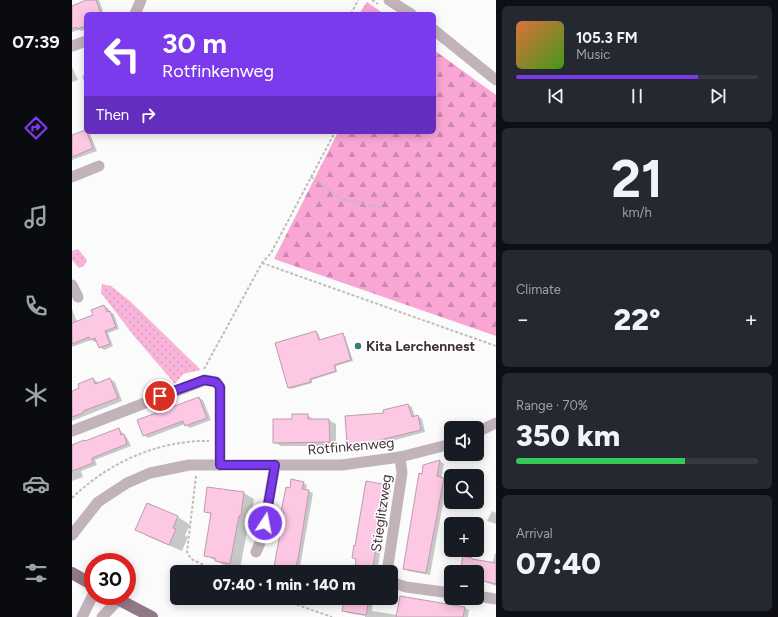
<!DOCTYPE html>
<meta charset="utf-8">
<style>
:root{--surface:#171b24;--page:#242831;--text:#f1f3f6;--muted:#9ea1a6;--line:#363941;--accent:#7c3aed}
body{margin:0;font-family:Figtree,sans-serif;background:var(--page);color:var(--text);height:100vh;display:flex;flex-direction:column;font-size:15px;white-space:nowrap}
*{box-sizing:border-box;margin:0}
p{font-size:13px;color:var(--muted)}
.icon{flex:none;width:22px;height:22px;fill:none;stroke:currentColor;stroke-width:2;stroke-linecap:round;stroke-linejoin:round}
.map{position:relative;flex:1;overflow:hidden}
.details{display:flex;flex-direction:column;gap:6px;padding:6px;background:#0d0f14;width:282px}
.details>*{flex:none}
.guide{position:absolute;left:12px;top:12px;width:352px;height:122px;border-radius:6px;box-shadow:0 2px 10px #0003;background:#7c3aed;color:#fff;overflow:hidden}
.fabs{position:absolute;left:372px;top:421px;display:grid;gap:8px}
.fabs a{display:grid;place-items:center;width:40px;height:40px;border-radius:6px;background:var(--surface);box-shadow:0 2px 10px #0003;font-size:20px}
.speed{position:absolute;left:12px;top:553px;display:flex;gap:8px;font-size:20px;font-weight:700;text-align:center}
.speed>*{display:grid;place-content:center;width:52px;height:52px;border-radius:50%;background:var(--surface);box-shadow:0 2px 10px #0003;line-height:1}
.speed .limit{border:6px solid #d22;background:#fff;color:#111}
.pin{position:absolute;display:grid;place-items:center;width:34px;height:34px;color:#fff;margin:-17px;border:2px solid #fff;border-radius:50%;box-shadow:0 1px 4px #0007}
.me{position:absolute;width:44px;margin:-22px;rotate:11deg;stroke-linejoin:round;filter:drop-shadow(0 0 3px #0008)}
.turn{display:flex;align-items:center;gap:14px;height:84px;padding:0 12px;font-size:18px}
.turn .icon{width:52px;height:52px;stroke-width:2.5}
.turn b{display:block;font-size:28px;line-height:34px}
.then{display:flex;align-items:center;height:38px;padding:0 12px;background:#0003;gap:8px;font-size:15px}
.big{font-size:30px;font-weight:800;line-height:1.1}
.details .card{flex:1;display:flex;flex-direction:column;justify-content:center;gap:6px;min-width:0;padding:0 14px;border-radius:6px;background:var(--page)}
.details .dial{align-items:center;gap:0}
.dial b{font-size:52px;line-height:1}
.song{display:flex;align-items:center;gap:12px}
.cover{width:48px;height:48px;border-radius:6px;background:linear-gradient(135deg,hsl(20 70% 55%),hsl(100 70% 35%))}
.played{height:4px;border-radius:2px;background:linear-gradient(90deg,var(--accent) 75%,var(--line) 75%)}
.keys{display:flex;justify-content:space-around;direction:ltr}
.heat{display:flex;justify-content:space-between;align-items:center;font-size:22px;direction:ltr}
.charge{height:6px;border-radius:3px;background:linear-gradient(90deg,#34c759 70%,var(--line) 0)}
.trip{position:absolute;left:98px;top:565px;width:228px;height:40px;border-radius:6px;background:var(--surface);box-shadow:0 2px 10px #0003;font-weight:800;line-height:40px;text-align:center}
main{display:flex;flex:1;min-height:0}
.dock{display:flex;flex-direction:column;width:72px;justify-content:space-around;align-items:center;background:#090b0e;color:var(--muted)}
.dock .icon{width:28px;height:28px}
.dock .on{color:var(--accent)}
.dock b{font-size:18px;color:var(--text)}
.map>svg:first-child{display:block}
.grass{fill:url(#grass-dots)}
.forest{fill:url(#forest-firs)}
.shadow{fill:#0003}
.building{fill:#fcc8e4;stroke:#bd9cad}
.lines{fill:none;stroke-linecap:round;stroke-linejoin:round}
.path{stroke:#c0bcbe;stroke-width:2;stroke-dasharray:3 2;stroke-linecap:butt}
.minor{stroke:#c2b3bb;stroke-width:11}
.primary{stroke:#927785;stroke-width:12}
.route-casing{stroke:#51269a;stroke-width:10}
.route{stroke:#7c3aed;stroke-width:7}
.poi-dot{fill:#337c7c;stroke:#fff;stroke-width:1.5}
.labels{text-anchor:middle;stroke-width:3;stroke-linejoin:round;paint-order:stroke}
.poi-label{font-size:14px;font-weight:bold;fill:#403239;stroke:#fff;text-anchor:start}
.street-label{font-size:14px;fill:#403239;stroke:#fff}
</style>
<main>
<nav class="dock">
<b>07:39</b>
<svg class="icon on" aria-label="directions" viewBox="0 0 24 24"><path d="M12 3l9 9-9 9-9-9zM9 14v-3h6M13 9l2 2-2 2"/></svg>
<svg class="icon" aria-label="music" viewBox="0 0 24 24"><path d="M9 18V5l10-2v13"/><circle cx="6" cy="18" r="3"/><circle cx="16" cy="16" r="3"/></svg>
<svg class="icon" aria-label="phone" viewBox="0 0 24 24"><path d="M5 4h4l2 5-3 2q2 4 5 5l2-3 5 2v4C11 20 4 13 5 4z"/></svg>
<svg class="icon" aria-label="climate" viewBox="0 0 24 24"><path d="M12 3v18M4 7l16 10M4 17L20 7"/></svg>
<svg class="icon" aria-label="car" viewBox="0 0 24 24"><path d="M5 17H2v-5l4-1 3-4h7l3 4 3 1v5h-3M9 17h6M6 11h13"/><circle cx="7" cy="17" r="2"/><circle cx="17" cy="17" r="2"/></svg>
<svg class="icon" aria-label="filters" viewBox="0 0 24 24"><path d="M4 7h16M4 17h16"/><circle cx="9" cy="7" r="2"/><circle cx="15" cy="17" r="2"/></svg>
</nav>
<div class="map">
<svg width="424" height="617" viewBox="0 0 424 617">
<defs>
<pattern id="grass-dots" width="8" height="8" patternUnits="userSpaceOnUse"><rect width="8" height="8" fill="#f9b4d9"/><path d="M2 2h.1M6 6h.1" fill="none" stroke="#d69bbb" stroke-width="1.8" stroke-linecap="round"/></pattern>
<pattern id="forest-firs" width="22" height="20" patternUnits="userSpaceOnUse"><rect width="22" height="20" fill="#faa6d5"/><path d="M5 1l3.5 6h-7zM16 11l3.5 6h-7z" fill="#cc88ae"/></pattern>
</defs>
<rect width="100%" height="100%" fill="#fbfbfb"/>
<g class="grass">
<polygon points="6,249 15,260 12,266 7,268 0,260 0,251"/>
<polygon points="30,284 39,286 58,301 129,370 111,374 103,384 62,336 29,293"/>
</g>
<g class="forest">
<polygon points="295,2 312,14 287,14"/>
<polygon points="362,50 424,95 424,336 202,259 266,132 362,132"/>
</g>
<g class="shadow">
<polygon points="16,0 27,0 32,14 14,14 14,29 10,31 7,30 0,32 0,6"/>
<polygon points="0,67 6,80 0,82"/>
<polygon points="14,74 14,88 10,76"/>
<polygon points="16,132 18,134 25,151 0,160 0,137"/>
<polygon points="32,306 36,308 38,312 42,314 47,329 36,333 41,346 32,350 28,347 25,341 23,342 19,340 0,347 0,309 5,322 22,315 20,310"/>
<polygon points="244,332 246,333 249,341 271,335 273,336 281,361 264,366 265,372 240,380 240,383 219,389 217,388 204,343"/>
<polygon points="21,379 27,383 38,379 43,382 50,401 0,421 0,392 9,388"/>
<polygon points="127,398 131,400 139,420 118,428 113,424 76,438 72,435"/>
<polygon points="336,405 340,407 343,417 346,416 350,419 353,432 308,444 280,446 276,443 313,414"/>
<polygon points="235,415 242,420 257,420 264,424 264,446 209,446 202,442 221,420"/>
<polygon points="47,429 55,438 59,446 23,460 25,465 9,471 11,477 0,481 0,446"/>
<polygon points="368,461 372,464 369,478 375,481 358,575 336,571 332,568"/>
<polygon points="294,482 315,486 319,489 305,572 283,572 285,560 281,558 284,547"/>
<polygon points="231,483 235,485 234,490 241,493 227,572 202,572 219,489"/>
<polygon points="172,493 182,499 179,521 177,521 168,569 154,566 133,555 140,515 133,511"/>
<polygon points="75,504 106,517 118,525 113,535 116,537 110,551 77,537 64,529"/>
<polygon points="420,511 424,513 424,524 415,521"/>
<polygon points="423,553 424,554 424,586 416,583 412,581 412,579 405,578 405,572 389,572 392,557 420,564"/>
<polygon points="273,598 301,598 300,611 326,615 393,608 397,610 396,617 293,617 293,616 276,613 271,610"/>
</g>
<g class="building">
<polygon points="14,0 24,0 29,14 14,14 14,26 5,29 4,27 0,29 0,6"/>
<polygon points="14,130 21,148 0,157 0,135"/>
<polygon points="32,305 35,312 38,311 44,327 33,331 38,344 27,348 23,338 18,340 17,337 0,344 0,323 21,315 19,310"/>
<polygon points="244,331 247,340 271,333 279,360 262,365 264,371 238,379 239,382 216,388 203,343"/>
<polygon points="21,378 23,384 38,378 46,398 11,411 11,413 0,417 0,391 7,388 6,384"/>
<polygon points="127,397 135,418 113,426 111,421 71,436 65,420"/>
<polygon points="336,404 340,417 346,415 349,430 304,441 304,442 275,444 273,416 312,413 311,410"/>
<polygon points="220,414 236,414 236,419 257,419 258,442 201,443 201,419 220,419"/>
<polygon points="47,428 49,435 52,434 55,444 20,458 21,463 0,471 0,445 12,440 13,441"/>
<polygon points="368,460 365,476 372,478 354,573 331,569 347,473 350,474 351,465"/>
<polygon points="219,479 232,482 230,489 237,490 227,553 223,572 201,572 211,518 212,512 209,512 214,487 218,488"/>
<polygon points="294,481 315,485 300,572 283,571 284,559 280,558 282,545 283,546"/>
<polygon points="135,487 172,492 169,516 167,516 158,564 143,561 143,558 132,556 139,513 132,512"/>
<polygon points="75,503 106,516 101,528 104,529 97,545 63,530"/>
<polygon points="391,556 400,558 400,559 424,563 424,584 411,581 411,578 405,577 406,572 388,572"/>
<polygon points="328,596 393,607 391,617 324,617"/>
<polygon points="272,598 295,598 295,599 297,599 294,615 270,611"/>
</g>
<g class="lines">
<g class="path">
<polyline points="300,0 306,4"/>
<polyline points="279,14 286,0"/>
<polyline points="239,177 269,199 309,207"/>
<polyline points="190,263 424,346"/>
<polyline points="132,369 190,263 199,253 263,132"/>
<polyline points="124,476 115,552 119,559 147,572"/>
<path d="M 0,498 C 36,463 86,440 137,441"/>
<polyline points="206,598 260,617"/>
</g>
<g class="minor">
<polyline points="317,0 339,14"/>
<polyline points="63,14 69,0"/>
<polyline points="362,30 424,80"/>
<polyline points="0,46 14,41"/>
<polyline points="0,177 27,166"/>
<polyline points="0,285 6,297"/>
<polyline points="0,431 133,380 144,382 148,387 148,465"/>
<polyline points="405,432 424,423"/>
<polyline points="0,535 26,502 55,483 78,473 117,465 270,465 328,457 379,444"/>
<polyline points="184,552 190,538 203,465"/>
<polyline points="315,572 330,473 328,457"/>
<polyline points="319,582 334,587 379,593"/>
<polyline points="405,596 424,599"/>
<polyline points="10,617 21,595"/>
<polyline points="30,617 46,600"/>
</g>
<g class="primary">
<polyline points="0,573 21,585"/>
<polyline points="40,596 80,617"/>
</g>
</g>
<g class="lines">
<defs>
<polyline id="route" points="88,396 132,380 144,382 148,387 148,465 203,465 193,523"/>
</defs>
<use href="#route" class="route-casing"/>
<use href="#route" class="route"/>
</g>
<circle class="poi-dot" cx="286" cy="346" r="4"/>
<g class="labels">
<g class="poi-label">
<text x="294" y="351">Kita Lerchennest</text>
</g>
<g class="street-label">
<text transform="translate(279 446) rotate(-5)" y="5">Rotfinkenweg</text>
<text transform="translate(309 513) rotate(-82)" y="5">Stieglitzweg</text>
</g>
</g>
</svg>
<div class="fabs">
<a><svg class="icon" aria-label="sound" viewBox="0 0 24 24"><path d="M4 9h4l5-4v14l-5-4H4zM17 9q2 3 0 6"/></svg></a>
<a><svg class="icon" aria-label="search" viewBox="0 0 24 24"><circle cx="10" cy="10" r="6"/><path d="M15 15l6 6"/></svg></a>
<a>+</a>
<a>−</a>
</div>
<div class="speed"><div class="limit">30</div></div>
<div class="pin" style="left:88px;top:396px;background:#d93025"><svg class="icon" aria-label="arrive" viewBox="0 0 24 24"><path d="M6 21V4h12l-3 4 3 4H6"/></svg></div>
<svg class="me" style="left:193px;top:523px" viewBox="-20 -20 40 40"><circle r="17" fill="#7c3aed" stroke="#fff" stroke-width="3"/><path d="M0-11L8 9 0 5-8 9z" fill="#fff"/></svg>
<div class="trip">07:40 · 1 min · 140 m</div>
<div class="guide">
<div class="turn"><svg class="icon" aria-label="left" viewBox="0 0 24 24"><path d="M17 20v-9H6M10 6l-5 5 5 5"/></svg><div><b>30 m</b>Rotfinkenweg</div></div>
<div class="then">Then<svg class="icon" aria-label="right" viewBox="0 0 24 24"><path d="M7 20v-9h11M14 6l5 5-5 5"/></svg></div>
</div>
</div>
<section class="details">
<div class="card">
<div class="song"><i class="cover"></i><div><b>105.3 FM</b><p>Music</p></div></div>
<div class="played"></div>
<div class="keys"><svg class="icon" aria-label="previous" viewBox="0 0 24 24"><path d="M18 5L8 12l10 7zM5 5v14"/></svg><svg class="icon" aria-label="pause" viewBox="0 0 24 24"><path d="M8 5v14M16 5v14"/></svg><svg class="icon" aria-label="next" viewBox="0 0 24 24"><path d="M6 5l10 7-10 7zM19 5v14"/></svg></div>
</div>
<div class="card dial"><b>21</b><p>km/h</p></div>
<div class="card"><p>Climate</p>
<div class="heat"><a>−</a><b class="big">22°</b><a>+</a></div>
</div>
<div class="card"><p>Range · 70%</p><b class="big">350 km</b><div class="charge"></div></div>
<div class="card"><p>Arrival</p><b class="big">07:40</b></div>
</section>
</main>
